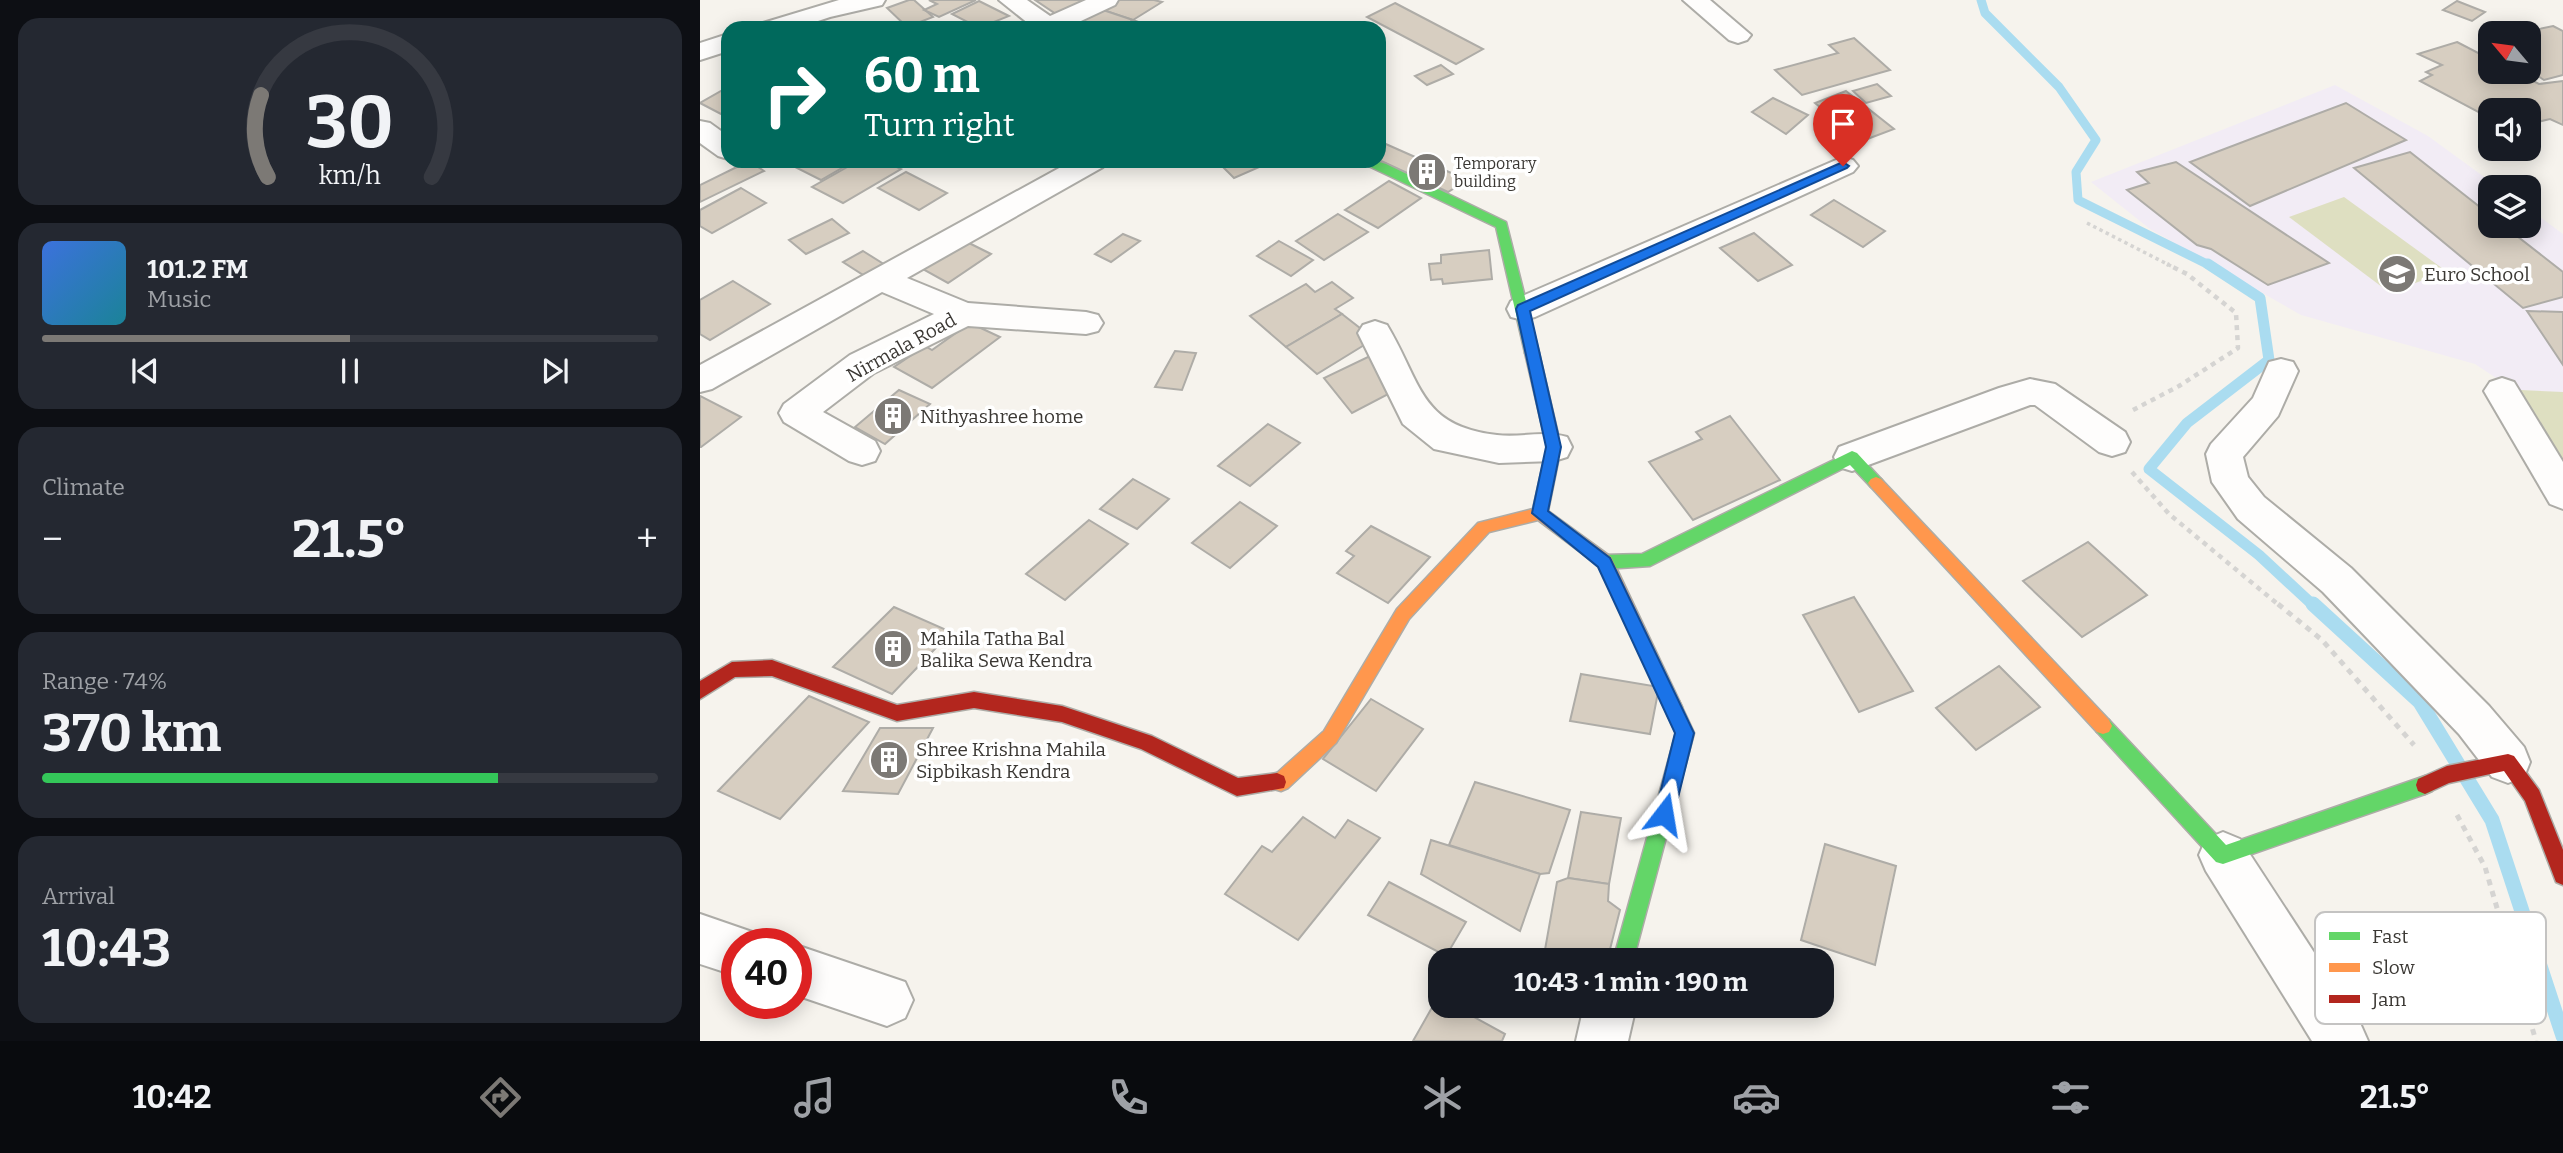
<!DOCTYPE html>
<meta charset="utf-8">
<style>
:root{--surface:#171b24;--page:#242831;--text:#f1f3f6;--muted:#9ea1a6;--line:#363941;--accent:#7c7975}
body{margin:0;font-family:Bitter,serif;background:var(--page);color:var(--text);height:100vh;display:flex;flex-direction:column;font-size:26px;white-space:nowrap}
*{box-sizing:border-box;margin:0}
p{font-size:23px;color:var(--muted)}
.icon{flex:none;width:38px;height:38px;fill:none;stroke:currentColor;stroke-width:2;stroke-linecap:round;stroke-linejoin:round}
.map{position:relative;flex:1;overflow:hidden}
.details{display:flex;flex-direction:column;gap:18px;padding:18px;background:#0d0f14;width:700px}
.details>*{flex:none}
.top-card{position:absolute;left:21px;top:21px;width:665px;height:147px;border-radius:21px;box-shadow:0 4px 18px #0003;background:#00695c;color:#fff;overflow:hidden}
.needle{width:46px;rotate:299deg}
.buttons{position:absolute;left:1778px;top:21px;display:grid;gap:14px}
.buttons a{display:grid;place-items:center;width:63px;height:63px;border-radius:14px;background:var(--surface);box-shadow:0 4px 18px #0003;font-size:35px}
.speed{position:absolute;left:21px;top:928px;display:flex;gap:14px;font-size:35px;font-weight:700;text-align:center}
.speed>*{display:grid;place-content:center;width:91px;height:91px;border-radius:50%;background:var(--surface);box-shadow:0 4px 18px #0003;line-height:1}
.speed .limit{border:10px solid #d22;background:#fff;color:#111}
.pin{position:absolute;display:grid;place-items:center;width:60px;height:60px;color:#fff;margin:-72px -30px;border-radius:50% 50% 50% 0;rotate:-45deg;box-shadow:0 0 7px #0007}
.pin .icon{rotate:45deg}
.me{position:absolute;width:77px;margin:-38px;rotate:14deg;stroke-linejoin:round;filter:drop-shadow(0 0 5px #0008)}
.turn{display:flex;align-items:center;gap:24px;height:147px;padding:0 28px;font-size:32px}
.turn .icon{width:91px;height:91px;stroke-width:2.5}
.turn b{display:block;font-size:49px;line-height:60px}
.big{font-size:52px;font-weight:700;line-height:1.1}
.details .widget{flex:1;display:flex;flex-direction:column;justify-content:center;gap:10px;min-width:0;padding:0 24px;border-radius:21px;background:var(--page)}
.details .dial{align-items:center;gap:0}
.dial svg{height:182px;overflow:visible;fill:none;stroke:var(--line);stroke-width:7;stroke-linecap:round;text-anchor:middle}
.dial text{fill:var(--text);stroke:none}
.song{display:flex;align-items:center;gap:21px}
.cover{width:84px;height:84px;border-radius:10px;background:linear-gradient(135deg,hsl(220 70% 55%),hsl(190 70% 35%))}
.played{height:7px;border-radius:4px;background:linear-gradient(90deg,var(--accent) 50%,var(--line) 50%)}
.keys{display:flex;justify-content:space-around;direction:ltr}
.heat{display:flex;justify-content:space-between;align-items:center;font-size:38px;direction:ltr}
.charge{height:10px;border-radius:5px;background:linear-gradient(90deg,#34c759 74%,var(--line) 0)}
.trip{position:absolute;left:728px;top:948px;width:406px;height:70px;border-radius:21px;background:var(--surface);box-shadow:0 4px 18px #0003;font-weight:700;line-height:70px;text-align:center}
.menu{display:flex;height:112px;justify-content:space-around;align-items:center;background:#090b0e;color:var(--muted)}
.menu .icon{width:49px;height:49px}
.menu .selected{color:var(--accent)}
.menu b{font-size:32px;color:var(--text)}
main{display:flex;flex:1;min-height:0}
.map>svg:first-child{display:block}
.education{fill:#f2ecf5}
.green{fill:#dedfc1}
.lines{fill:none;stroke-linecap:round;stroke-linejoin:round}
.stream-far2{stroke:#aadcf0;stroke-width:9}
.stream-far1{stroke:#aadcf0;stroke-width:11}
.stream{stroke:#aadcf0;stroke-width:15}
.building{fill:#d7cec1;stroke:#aeaca7;stroke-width:2}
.street-casing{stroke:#adaca7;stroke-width:4}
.fast-casing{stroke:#adaca7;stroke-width:3}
.slow-casing{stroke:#adaca7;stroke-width:3}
.jam-casing{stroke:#adaca7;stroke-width:3}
.path-far2{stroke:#d5d4d2;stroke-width:3.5;stroke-dasharray:3.5 3.5;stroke-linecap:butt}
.path-far1{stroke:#d5d4d2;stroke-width:4.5;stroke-dasharray:5 5;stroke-linecap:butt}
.path{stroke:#d5d4d2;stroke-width:5;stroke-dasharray:6 6;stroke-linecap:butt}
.street{fill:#fefdfc;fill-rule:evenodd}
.fast{fill:#63d668;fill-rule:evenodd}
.slow{fill:#ff974d;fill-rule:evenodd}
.jam{fill:#b3261e;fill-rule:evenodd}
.route{fill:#1a73e8;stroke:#114b97;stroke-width:2}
.labels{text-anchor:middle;stroke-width:7;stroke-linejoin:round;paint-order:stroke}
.far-poi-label{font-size:16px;fill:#3b3834;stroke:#fff;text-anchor:start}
.poi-label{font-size:19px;fill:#3b3834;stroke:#fff;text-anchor:start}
.street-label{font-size:19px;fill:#3b3834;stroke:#fff}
.key{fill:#fff;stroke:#c4c3c2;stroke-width:2}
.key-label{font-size:19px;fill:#3b3834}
</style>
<main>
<section class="details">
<div class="widget dial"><svg viewBox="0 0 100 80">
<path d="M14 69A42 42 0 1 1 86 69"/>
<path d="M14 69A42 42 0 0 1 11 33" stroke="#7c7975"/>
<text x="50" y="56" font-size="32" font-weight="700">30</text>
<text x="50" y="72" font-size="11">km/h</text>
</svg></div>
<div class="widget">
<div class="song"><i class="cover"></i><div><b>101.2 FM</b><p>Music</p></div></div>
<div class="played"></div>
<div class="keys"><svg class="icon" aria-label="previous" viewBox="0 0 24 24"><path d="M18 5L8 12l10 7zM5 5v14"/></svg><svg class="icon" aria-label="pause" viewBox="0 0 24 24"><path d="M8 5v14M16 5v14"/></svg><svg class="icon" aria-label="next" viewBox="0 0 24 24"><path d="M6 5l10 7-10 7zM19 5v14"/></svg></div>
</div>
<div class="widget"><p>Climate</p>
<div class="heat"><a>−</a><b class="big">21.5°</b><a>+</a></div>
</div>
<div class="widget"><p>Range · 74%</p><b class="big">370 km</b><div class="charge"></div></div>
<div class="widget"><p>Arrival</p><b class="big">10:43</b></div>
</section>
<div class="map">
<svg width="1863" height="1041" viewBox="0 0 1863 1041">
<rect width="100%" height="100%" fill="#f6f3ed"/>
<polygon class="education" points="1635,85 1728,136 1798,187 1790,187 1790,226 1829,226 1829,209 1863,234 1863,467 1817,392 1775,364 1601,315 1450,229 1391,182"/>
<g class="green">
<polygon points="1644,197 1746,271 1690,293 1589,217"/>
<polygon points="1820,390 1863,392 1863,459"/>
</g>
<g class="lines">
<polyline class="stream-far2" points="1281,0 1285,13 1359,87 1396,140 1376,172 1378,200 1511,266"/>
<polyline class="stream-far1" points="1508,264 1560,298 1569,360 1487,423 1449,469 1559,555 1614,606"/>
<polyline class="stream" points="1613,604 1720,702 1792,820 1863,1036"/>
</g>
<g class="building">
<polygon points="209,0 214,0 233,17 207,27 187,8"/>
<polygon points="229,0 276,0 239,17 224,10 237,4"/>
<polygon points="335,0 393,0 359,16"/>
<polygon points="415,0 454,0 462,2 433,20 400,9"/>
<polygon points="279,1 309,16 279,28 252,14"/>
<polygon points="1757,1 1785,12 1772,21 1743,10"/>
<polygon points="695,3 783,49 756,64 667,17"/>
<polygon points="400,9 433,20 421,28 372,27"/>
<polygon points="433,20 449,26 421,28"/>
<polygon points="1853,26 1863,31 1863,75 1844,80 1829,70 1829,33 1821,33"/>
<polygon points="1154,38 1190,70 1102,95 1075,70 1138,53 1129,45"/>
<polygon points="1757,42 1790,59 1790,72 1815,72 1839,84 1863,81 1863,125 1850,119 1829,124 1829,110 1797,108 1782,114 1720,81 1732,75 1726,72 1742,65 1718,54"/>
<polygon points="741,65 753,74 727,85 715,76"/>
<polygon points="1177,84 1191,96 1166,103 1153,91"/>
<polygon points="28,87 28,112 23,115 0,103"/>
<polygon points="1146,91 1194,129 1162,141 1115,103"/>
<polygon points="1073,98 1108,115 1086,134 1052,112"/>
<polygon points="1646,103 1706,140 1550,206 1490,162"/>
<polygon points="679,141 767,180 748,192 679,160"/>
<polygon points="1710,152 1790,215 1790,226 1804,226 1863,272 1863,297 1823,308 1654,168"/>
<polygon points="49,161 64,171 0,202 0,185"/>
<polygon points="110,161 154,161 121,180 97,168"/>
<polygon points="158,161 184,161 201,169 143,203 112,187"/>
<polygon points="534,161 573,161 534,178 522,166"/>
<polygon points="1476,162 1629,263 1568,285 1511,249 1497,245 1427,190 1449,183 1437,172"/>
<polygon points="206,172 247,193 219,210 178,188"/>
<polygon points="689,181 721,198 678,228 645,210"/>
<polygon points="41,188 66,203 12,233 0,226 0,210"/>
<polygon points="1134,200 1185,231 1163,247 1111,215"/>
<polygon points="638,214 668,232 624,260 596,241"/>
<polygon points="132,219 149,233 106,254 89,240"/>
<polygon points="1054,233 1092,265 1058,281 1020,248"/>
<polygon points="423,234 440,241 411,262 395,254"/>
<polygon points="261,239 291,254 248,283 219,267"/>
<polygon points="579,241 613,260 591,276 557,256"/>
<polygon points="789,250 792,279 743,284 742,279 731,280 729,264 741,263 741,255"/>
<polygon points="163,251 190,268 171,280 143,262"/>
<polygon points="33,281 70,304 10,340 0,334 0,300"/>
<polygon points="632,282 653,298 635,309 642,314 586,347 550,316 606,284 615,292"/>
<polygon points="1827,311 1863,312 1863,365"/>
<polygon points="642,314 674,339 617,374 586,347"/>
<polygon points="270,323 300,337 232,388 194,367 225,346 232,350"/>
<polygon points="475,351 496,353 482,390 455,387"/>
<polygon points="670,356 698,389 652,413 624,378"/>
<polygon points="199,390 230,404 185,444 155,427"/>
<polygon points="0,396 41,417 1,447 0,447"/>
<polygon points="1030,416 1080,480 993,520 949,462 1002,439 996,432"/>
<polygon points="568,424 600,443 550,486 518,466"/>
<polygon points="433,479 469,499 437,529 400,509"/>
<polygon points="540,502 577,526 530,568 492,543"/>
<polygon points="389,520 428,544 365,600 326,574"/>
<polygon points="671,526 730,557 688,603 637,573 654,556 646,551"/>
<polygon points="1388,542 1447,595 1382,637 1323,581"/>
<polygon points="1154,597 1213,691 1159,712 1103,615"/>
<polygon points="194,607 251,632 192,694 133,667"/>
<polygon points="1299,666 1340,707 1276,750 1236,708"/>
<polygon points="881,674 959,687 950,734 870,721"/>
<polygon points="109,696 169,722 80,819 18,791"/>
<polygon points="671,699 723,729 676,791 623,759"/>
<polygon points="180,728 233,728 198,794 143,791"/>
<polygon points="775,782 870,810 849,873 840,874 749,845"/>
<polygon points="881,812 921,818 909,884 868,878"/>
<polygon points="603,817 635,838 648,820 680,838 598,940 525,894 562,846 572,852"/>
<polygon points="731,840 840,874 820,931 721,874"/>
<polygon points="1125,844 1196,866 1175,965 1101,940"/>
<polygon points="868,878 909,884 908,901 920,910 907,961 843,961 857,882"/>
<polygon points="689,882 766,922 746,956 668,915"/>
<polygon points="738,997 740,1006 754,1006 805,1034 802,1041 713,1041"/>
</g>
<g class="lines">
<defs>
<g id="street">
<polygon points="139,0 185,0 182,5 130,17 97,28 59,28 63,23"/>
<polygon points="299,0 327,0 350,16 386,0 418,0 415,5 366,28 334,28"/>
<polygon points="983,0 1010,0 1051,35 1047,40 1038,43 1029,40"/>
<polygon points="28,34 28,51 0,60 0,43"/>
<polygon points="0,121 10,123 28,136 28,159 18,156 0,143"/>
<polygon points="1143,157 1153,160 1158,166 1153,172 835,317 823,320 811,317 807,309 811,301"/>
<polygon points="372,161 407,161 403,167 207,278 268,303 386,312 398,315 403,323 398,331 386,334 268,326 174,373 123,412 175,441 180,451 175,461 162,465 149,461 84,422 79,413 84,404 150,355 234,314 182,292 12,389 0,392 0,365"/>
<path d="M 675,321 L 687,325 C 722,383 719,426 797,435 C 821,438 844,430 867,437 L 872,447 L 867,457 L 854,461 L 799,463 L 734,449 L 703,424 L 658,333 L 663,325 Z"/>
<polygon points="1581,359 1593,362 1598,371 1578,416 1543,457 1548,477 1564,497 1651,568 1789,706 1824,747 1830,762 1824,777 1808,783 1792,777 1759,734 1623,592 1538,519 1512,482 1506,454 1511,444 1553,398 1569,362"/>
<polygon points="1802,378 1814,382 1863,462 1863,509 1850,504 1784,391 1790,382"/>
<polygon points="1330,379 1355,384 1425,432 1430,442 1425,452 1412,456 1399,452 1335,405 1330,405 1152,471 1139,467 1134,457 1139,447 1299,388"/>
<polygon points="1523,832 1540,839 1660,1023 1668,1041 1612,1041 1506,871 1499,855 1506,839"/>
<polygon points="0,914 55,933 59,943 37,943 37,976 0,964"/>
<polygon points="96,945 205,982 213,1000 205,1018 187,1026 96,995"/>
<polygon points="884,1006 936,1006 928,1041 876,1041"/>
</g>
<g id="fast">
<polygon points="658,161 676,161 686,164 806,222 839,353 837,356 827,356 825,353 796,227"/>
<polygon points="1152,451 1157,453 1181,479 1184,483 1181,487 1171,487 1150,465 950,566 905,569 899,567 897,562 899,557 905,555 942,554"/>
<polygon points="973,699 979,701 994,733 933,961 913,961 976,733 964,707 967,701"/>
<polygon points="1403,718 1409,720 1526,845 1725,776 1732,779 1734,785 1732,791 1725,794 1523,864 1516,862 1397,732 1394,726 1397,720"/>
</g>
<g id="slow">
<polygon points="832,348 839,353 861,447 848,511 911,557 982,707 979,713 973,715 967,713 899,566 838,520 789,532 709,619 636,743 588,788 581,791 570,788 568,782 570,776 577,773 624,731 697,609 778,523 833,509 847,447 825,353"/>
<polygon points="1176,477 1181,479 1409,720 1412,726 1409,732 1403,734 1397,732 1171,487 1168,483 1171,479"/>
</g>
<g id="jam">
<polygon points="72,660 197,705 274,692 362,706 452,736 538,778 577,773 584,776 586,782 584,788 537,796 441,749 362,722 274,708 197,721 72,676 35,677 0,699 0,681 32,662"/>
<polygon points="1808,754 1814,756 1839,790 1863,850 1863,885 1856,882 1825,801 1804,771 1749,783 1725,794 1718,791 1716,785 1718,779 1747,766"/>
</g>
</defs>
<use href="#street" class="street-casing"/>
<use href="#fast" class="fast-casing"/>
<use href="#slow" class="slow-casing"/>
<use href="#jam" class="jam-casing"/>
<polyline class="path-far2" points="1387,223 1471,266"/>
<g class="path-far1">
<polyline points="1433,410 1479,386 1538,348 1536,313 1487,274 1467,264"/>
<polyline points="1432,472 1469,514 1580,606"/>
</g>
<g class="path">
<polyline points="1578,604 1622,640 1714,745"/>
<polyline points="1757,815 1785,867 1836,1041"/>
</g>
<use href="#street" class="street"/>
<use href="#fast" class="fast"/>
<use href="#slow" class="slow"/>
<use href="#jam" class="jam"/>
</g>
<polygon class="route" points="1143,162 1149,166 1147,168 830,311 861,447 848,511 910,558 994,733 974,814 971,821 964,823 958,821 955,814 975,733 898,567 832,513 846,447 816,309 818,305"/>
<defs>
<symbol id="building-disc" viewBox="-11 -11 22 22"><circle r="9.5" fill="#7c7975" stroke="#fff"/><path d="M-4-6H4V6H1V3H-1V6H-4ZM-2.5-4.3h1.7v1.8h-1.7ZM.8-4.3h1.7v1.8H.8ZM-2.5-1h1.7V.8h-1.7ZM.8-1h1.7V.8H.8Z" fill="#fff"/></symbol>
<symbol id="school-disc" viewBox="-11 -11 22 22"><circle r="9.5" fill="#7c7975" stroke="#fff"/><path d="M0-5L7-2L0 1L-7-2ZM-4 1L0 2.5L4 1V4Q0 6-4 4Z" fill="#fff"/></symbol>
</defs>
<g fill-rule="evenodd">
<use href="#building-disc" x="705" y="150" width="44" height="44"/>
<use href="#school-disc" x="1675" y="252" width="44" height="44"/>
<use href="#building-disc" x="171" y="394" width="44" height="44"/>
<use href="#building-disc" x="171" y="627" width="44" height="44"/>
<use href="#building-disc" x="167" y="738" width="44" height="44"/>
</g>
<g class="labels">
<g class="far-poi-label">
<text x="754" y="169">Temporary<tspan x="754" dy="18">building</tspan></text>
</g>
<g class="poi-label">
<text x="1724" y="281">Euro School</text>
<text x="220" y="423">Nithyashree home</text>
<text x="220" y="645">Mahila Tatha Bal<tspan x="220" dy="22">Balika Sewa Kendra</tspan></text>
<text x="216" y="756">Shree Krishna Mahila<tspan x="216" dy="22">Sipbikash Kendra</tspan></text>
</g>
<g class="street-label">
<text transform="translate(201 347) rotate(-29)" y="7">Nirmala Road</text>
</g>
</g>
<rect x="1615" y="912" width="231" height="112" rx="10" class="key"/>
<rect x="1629" y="932" width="31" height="8" fill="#63d668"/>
<rect x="1629" y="963" width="31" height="9" fill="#ff974d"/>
<rect x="1629" y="995" width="31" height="8" fill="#b3261e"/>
<g class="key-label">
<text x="1672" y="943">Fast</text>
<text x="1672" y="974">Slow</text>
<text x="1672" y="1006">Jam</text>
</g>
</svg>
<div class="buttons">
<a><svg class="needle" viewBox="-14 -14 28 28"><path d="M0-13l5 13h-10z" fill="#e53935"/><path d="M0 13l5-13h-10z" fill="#9ea1a6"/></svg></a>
<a><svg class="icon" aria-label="sound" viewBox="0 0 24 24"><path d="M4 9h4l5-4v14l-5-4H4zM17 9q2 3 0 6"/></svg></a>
<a><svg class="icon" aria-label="layers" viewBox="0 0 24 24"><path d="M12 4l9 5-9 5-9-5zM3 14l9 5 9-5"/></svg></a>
</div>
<div class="speed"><div class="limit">40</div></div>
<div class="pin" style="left:1143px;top:166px;background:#d93025"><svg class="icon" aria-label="arrive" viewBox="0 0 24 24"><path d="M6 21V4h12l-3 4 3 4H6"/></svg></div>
<svg class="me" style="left:964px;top:814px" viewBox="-20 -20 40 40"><path d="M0-17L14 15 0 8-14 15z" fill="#1a73e8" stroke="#fff" stroke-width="4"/></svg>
<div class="trip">10:43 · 1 min · 190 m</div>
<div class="top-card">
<div class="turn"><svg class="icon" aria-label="right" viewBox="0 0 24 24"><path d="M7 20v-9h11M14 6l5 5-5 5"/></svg><div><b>60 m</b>Turn right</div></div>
</div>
</div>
</main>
<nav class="menu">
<b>10:42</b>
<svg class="icon selected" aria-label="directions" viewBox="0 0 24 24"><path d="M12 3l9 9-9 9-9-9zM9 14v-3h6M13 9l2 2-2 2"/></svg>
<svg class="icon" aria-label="music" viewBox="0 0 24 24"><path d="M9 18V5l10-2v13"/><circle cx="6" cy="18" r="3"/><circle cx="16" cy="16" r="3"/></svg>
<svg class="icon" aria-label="phone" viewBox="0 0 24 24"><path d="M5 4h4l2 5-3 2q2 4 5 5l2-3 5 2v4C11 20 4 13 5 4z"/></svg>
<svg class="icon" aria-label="climate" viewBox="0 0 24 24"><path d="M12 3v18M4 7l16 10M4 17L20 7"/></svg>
<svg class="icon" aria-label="car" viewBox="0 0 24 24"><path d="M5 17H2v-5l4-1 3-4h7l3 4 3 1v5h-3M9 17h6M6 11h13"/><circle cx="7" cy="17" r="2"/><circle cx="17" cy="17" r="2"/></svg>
<svg class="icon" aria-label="filters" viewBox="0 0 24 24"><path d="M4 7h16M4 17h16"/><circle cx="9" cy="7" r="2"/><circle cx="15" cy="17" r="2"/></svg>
<b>21.5°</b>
</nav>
